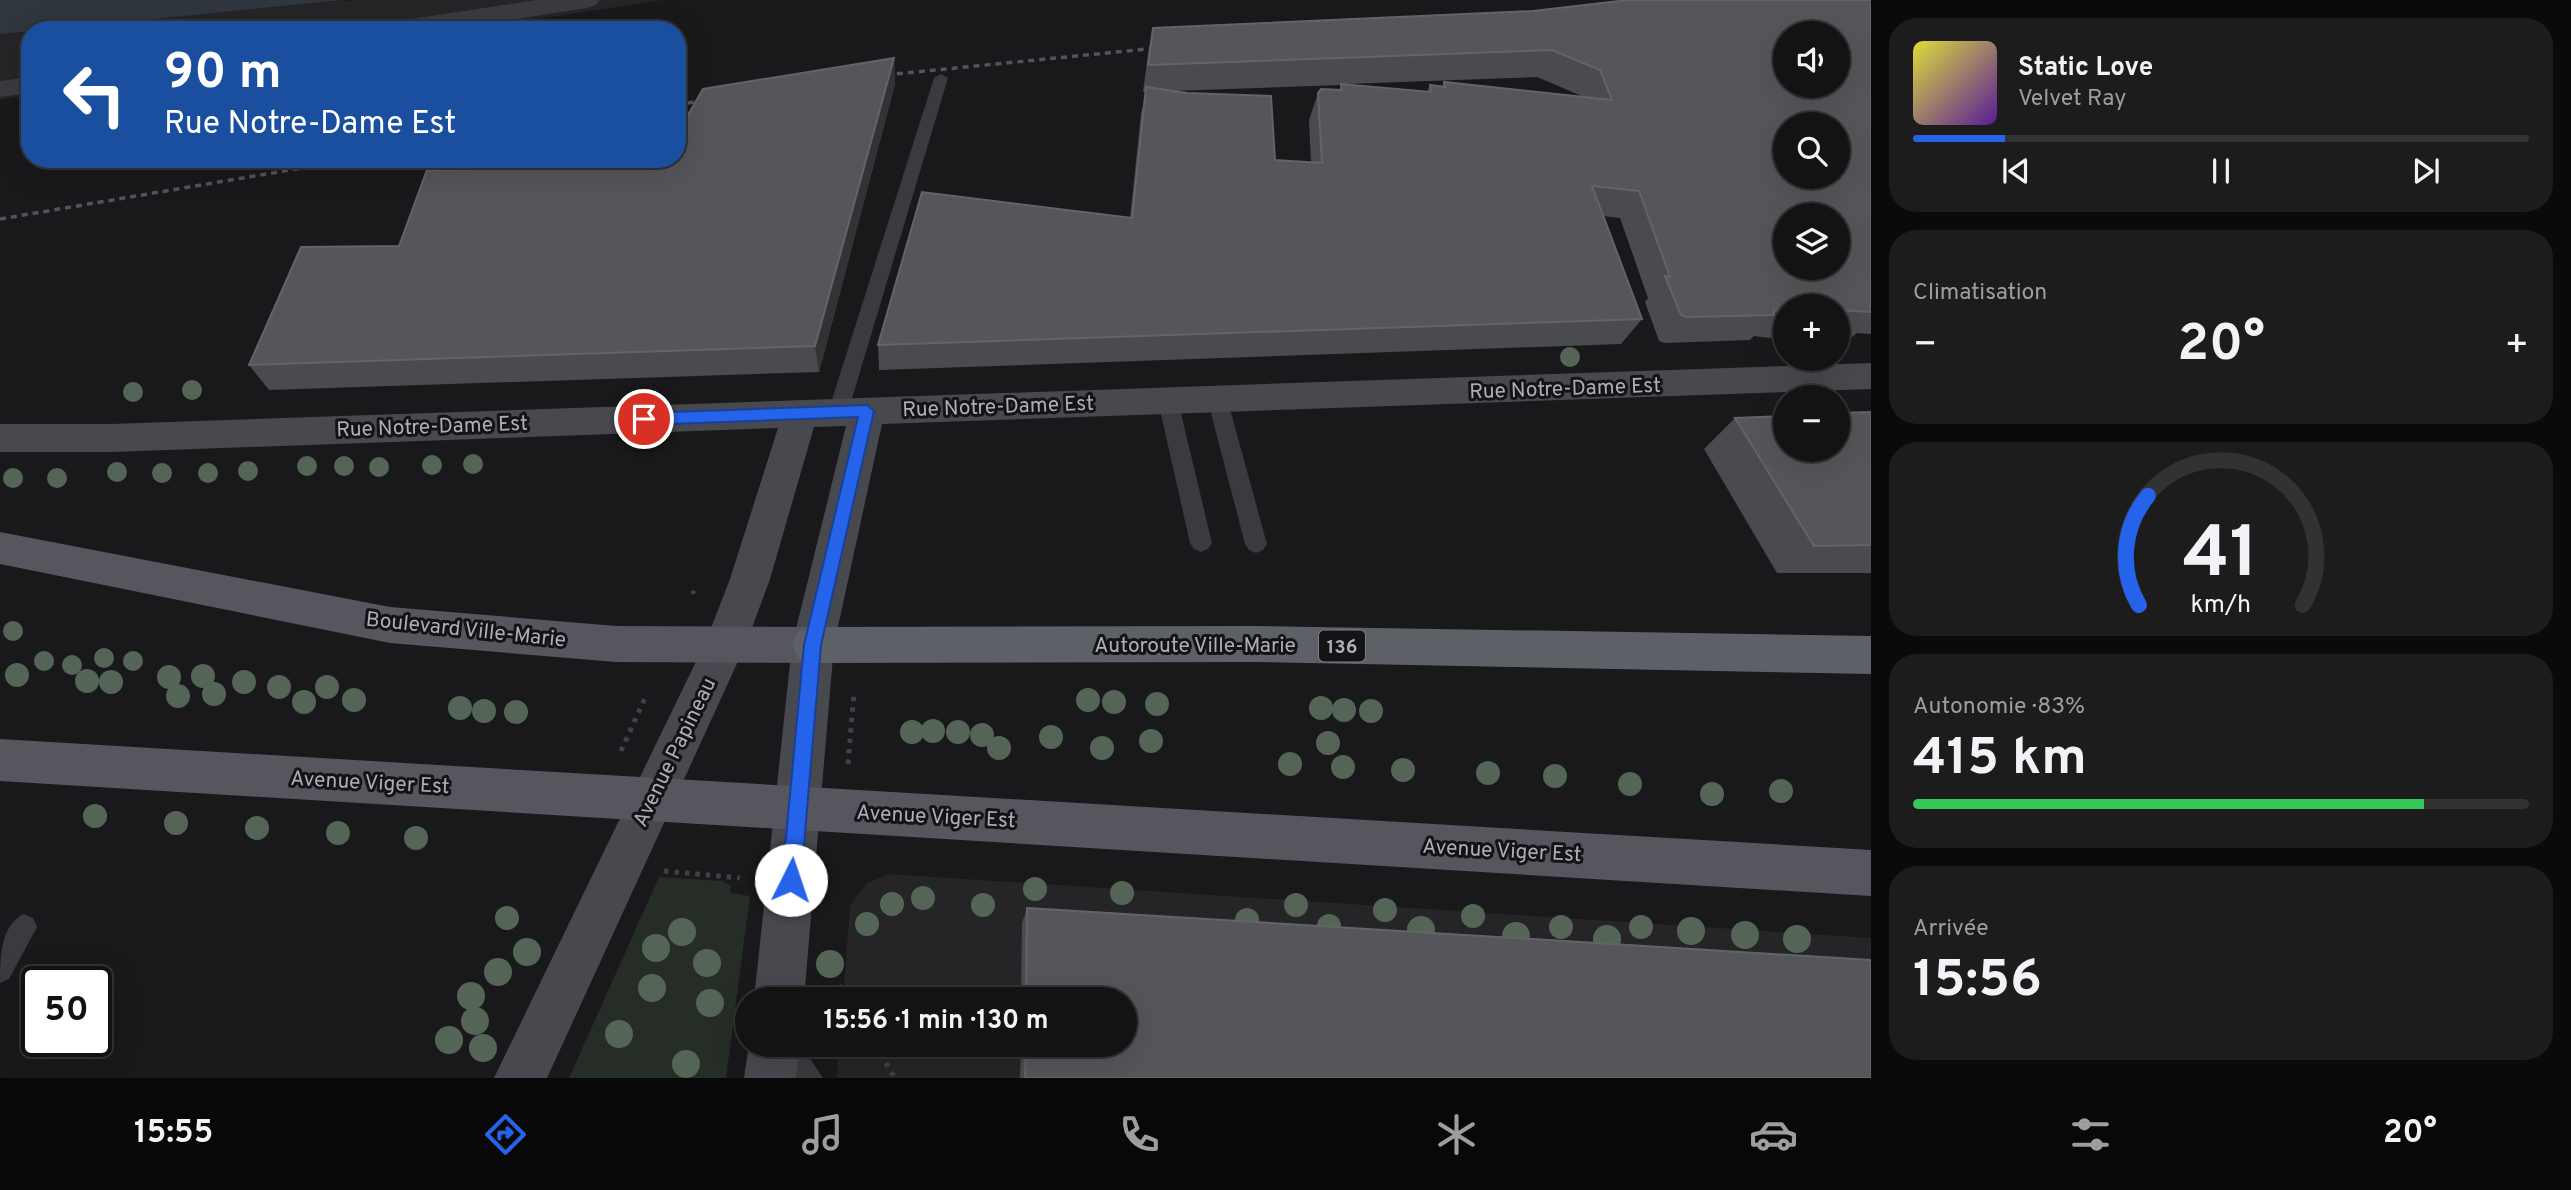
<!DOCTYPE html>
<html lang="fr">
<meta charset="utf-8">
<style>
:root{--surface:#131314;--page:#1c1c1d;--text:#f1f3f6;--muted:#9d9ea0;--line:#323234;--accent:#2563eb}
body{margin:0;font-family:Overpass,sans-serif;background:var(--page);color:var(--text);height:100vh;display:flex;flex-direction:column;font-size:26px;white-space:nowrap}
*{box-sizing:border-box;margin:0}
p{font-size:23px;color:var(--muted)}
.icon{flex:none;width:38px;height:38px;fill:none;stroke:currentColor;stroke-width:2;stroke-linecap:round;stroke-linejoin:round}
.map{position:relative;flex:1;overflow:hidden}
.drawer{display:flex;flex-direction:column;gap:18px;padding:18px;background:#0a0a0b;width:700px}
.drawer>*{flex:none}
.banner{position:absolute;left:21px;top:21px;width:665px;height:147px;border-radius:28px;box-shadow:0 7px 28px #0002,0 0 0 2px var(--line);background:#1a4fa0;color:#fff;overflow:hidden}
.fabs{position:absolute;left:1773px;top:21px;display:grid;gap:14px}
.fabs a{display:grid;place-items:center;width:77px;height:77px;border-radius:50%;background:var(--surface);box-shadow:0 7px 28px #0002,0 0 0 2px var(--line);font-size:35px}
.speed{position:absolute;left:21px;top:966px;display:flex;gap:14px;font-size:35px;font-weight:700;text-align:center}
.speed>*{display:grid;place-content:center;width:91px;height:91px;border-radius:50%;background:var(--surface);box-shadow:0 7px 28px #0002,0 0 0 2px var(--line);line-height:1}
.speed .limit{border:4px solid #111;border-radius:10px;background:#fff;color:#111}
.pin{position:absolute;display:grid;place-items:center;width:60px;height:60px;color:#fff;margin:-30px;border:4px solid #fff;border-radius:50%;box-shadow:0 2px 7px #0007}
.me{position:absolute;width:77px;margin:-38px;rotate:4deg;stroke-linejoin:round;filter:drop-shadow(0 0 5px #0008)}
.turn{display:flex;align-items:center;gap:24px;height:147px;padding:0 28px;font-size:32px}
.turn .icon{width:91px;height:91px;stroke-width:2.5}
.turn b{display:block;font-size:49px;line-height:60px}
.big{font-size:52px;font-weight:700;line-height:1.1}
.drawer .tile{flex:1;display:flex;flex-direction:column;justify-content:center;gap:10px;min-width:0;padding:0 24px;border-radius:28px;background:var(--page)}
.drawer .dial{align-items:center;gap:0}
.dial svg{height:182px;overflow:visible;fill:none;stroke:var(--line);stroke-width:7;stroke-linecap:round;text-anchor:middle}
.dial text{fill:var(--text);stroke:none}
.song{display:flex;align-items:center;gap:21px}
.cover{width:84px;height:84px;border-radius:10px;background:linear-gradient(135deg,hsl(60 70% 55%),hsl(270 70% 35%))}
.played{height:7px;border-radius:4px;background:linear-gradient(90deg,var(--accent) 15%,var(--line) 15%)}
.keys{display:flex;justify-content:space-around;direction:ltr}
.heat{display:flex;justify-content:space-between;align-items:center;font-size:38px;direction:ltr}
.charge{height:10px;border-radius:5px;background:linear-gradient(90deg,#34c759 83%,var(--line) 0)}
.trip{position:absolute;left:735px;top:987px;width:402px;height:70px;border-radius:35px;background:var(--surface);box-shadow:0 7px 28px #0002,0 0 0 2px var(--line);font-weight:700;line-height:70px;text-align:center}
.menu{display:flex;height:112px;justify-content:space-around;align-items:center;background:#080808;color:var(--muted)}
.menu .icon{width:49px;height:49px}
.menu .active{color:var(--accent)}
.menu b{font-size:32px;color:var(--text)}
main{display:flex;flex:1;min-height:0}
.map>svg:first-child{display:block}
.built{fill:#252527}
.green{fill:#252d26}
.water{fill:#2f363e}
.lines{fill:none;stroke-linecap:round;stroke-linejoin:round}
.path-far1{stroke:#404146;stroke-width:4.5;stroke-dasharray:3.5 5;stroke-linecap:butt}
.path{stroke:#404146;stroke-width:5;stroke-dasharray:4.5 6;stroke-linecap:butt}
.service{fill:#3a3a3f;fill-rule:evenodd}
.minor{fill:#3a3a3f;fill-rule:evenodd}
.secondary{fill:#48494f;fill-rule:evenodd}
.primary{fill:#56575e;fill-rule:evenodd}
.trunk{fill:#5e6067;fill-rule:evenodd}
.rail{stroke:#53545a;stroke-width:3.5;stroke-dasharray:6 5;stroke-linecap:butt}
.tree{fill:#546558}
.wall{fill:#4a4b4f;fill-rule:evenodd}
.shaded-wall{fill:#323335}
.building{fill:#55565a;stroke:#626469;stroke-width:2;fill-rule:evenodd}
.route{fill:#2563eb;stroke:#184099;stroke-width:2}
.labels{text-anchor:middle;stroke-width:6;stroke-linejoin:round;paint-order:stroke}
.shield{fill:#141416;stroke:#7e8088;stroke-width:2}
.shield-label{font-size:19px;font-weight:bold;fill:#acafb9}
.street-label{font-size:21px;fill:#acafb9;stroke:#141416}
</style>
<main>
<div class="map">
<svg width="1871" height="1078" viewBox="0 0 1871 1078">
<rect width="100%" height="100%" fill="#19191b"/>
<g class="built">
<polygon points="355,0 663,0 465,30 30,30 30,95 0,100 0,31"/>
<polygon points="888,874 1871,938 1871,1078 837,1078 839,1045 1125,1045 1125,999 843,999 850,906 867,883"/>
</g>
<polygon class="green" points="659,877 723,881 731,886 730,893 750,896 726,1078 569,1078"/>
<polygon class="water" points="0,0 346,0 0,34"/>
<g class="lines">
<polyline class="path-far1" points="693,594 694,586"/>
<g class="path">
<polyline points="621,751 646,696"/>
<polyline points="848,764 854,693"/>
<polyline points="664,871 740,878"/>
<polyline points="839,985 847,999"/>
<polyline points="875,1045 895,1078"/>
</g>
<g class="service">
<polygon points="941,74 948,78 848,412 838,419 828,412 934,78"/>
<polygon points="1217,391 1227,398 1267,544 1263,550 1256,553 1249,550 1245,544 1207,398"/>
<polygon points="1168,394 1178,401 1212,543 1208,549 1201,552 1194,549 1190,543 1158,401"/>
<path d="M 24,914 L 33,918 L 37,927 L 9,979 L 0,983 C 0,959 0,925 24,914 Z"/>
<polygon points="770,1045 801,1045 823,1078 792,1078"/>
</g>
<g class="minor">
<polygon points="537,0 600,0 596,5 587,8 444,30 379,30 383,24 392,22"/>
<polygon points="30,77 30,93 0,97 0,81"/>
</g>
<g class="secondary">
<polygon points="1871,363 1871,389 882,424 834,645 804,999 754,999 792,645 846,426 814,427 770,579 746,644 547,1078 494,1078 706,641 730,579 778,428 112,452 0,452 0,424 112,424"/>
<polygon points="749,1045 799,1045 796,1078 744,1078"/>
</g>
<g class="primary">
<polygon points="0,532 390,607 616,626 813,627 828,632 834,645 828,658 813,663 616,662 390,643 0,564"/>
<polygon points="0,739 1871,850 1871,896 0,781"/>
</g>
<polygon class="trunk" points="1255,626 1871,636 1871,674 1255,662 813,663 798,658 792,645 798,632 813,627"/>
<g class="rail">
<polyline points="875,76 1167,47"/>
<polyline points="677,105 715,98"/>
<polyline points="0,219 355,159"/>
</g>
</g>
<g class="tree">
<circle cx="1570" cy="357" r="10"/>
<circle cx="192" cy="390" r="10"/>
<circle cx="133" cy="392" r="10"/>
<circle cx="473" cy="464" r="10"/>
<circle cx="432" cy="465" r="10"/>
<circle cx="307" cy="466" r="10"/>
<circle cx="344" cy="466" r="10"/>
<circle cx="379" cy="467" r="10"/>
<circle cx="248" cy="471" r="10"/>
<circle cx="117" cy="472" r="10"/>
<circle cx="162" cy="473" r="10"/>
<circle cx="208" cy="473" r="10"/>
<circle cx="13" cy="478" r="10"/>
<circle cx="57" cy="478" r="10"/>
<circle cx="13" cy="631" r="10"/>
<circle cx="104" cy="658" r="10"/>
<circle cx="44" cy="661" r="10"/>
<circle cx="133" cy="661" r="10"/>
<circle cx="72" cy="665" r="10"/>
<circle cx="17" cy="675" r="12"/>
<circle cx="203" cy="676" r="12"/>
<circle cx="169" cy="677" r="12"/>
<circle cx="87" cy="681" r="12"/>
<circle cx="111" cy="682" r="12"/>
<circle cx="244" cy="682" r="12"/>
<circle cx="279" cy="687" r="12"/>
<circle cx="327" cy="687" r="12"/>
<circle cx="214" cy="694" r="12"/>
<circle cx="178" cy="696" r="12"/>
<circle cx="354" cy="700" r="12"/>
<circle cx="1088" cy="700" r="12"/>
<circle cx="304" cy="702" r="12"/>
<circle cx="1114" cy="702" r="12"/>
<circle cx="1157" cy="704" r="12"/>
<circle cx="460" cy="708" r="12"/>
<circle cx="1321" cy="708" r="12"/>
<circle cx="1344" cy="710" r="12"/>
<circle cx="484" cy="711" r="12"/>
<circle cx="1371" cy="711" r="12"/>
<circle cx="516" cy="712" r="12"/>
<circle cx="933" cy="731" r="12"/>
<circle cx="912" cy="732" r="12"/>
<circle cx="958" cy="732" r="12"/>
<circle cx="982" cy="735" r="12"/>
<circle cx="1051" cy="737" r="12"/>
<circle cx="1151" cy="741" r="12"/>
<circle cx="1328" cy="743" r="12"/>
<circle cx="999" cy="748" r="12"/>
<circle cx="1102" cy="748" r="12"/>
<circle cx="1290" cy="764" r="12"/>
<circle cx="1343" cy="767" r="12"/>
<circle cx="1403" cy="770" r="12"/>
<circle cx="1488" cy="773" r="12"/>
<circle cx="1555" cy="776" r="12"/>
<circle cx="1630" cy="784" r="12"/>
<circle cx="1781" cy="791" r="12"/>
<circle cx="1712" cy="794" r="12"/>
<circle cx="95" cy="816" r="12"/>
<circle cx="176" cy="823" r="12"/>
<circle cx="257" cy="828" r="12"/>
<circle cx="338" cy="833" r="12"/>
<circle cx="416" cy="838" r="12"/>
<circle cx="1035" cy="889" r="12"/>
<circle cx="1122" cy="893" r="12"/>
<circle cx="923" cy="898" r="12"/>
<circle cx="892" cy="904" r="12"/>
<circle cx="983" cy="905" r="12"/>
<circle cx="1296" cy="905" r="12"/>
<circle cx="1385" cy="910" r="12"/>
<circle cx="1473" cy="916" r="12"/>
<circle cx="507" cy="918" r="12"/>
<circle cx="1247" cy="920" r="12"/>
<circle cx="867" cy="924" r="12"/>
<circle cx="1329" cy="926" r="12"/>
<circle cx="1561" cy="927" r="12"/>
<circle cx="1641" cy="927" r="12"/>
<circle cx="1421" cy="930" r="14"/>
<circle cx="1691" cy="931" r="14"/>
<circle cx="682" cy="932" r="14"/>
<circle cx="1745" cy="935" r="14"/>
<circle cx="1516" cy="936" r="14"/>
<circle cx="1607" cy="939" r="14"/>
<circle cx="1797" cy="939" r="14"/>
<circle cx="656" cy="948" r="14"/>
<circle cx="527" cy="952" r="14"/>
<circle cx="707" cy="963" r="14"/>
<circle cx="830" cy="964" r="14"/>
<circle cx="498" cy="972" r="14"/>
<circle cx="652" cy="988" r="14"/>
<circle cx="471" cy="996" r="14"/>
<circle cx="710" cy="1003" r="14"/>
<circle cx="475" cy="1021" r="14"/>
<circle cx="619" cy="1034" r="14"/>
<circle cx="449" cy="1040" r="14"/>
<circle cx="483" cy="1048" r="14"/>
<circle cx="686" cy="1064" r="14"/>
</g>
<g class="wall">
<path d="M 1871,0 L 1871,334 L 1857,333 L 1852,337 L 1838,337 L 1838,306 L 1785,306 L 1785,340 L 1754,336 L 1750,340 L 1665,343 L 1659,341 L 1645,302 L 1648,298 L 1620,218 L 1603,216 L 1642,319 L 1621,344 L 879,370 L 878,345 L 1130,218 L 1141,114 L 1146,92 L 1143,92 L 1148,54 L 1153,28 ZM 1537,77 L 1584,97 L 1444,82 L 1442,86 L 1430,85 L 1427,92 L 1346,84 ZM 1341,85 L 1339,90 L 1318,93 L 1309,120 L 1311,162 L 1275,160 L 1172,91 Z"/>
<polygon points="894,58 895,84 819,372 269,390 249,365 399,246 659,165"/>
<polygon points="1871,412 1871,573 1777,573 1704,449 1735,418"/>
<polygon points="1027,908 1871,1078 1020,1078 1021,1045 1125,1045 1125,999 1021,999 1022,923"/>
</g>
<polygon class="shaded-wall" points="894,58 895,84 819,372 815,346"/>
<g class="building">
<path d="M 1628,0 L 1871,0 L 1871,312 L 1838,310 L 1838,306 L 1785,306 L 1785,312 L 1773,310 L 1774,315 L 1687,317 L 1681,315 L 1665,276 L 1670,277 L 1639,191 L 1592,186 L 1642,319 L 878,345 L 922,192 L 1132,218 L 1146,87 L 1187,93 L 1271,96 L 1275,160 L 1322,163 L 1318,93 L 1321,89 L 1342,90 L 1341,84 L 1431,92 L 1430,85 L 1445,87 L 1444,82 L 1612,100 L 1600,70 L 1552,50 L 1148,65 L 1153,28 L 1533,11 ZM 1785,33 L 1838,33 L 1838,86 L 1785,86 ZM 1785,124 L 1838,124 L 1838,177 L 1785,177 ZM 1785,215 L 1838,215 L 1838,268 L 1785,268 Z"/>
<polygon points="894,58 815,346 249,365 301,247 399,246 427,170 659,165 662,159 677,159 677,134 703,89"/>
<polygon points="1871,412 1871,545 1814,546 1735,418 1785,416 1785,450 1838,450 1838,413"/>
<polygon points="1027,908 1871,960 1871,1078 1025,1078 1026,1045 1125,1045 1125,999 1026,999"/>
</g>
<polygon class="route" points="867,405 874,411 821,645 801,880 798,887 791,890 784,887 782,880 804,645 858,417 644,425 637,419 644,413"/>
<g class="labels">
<rect class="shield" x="1319" y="630.5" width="46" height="31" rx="5"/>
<g class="shield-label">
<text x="1342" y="653">136</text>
</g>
<g class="street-label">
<text transform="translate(1565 388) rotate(-2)" y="7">Rue Notre-Dame Est</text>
<text transform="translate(998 406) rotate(-2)" y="7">Rue Notre-Dame Est</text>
<text transform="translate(432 426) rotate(-2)" y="7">Rue Notre-Dame Est</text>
<text transform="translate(466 629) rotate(6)" y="7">Boulevard Ville-Marie</text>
<text x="1195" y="652">Autoroute Ville-Marie</text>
<text transform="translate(674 752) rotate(-64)" y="7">Avenue Papineau</text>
<text transform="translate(370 782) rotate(3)" y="7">Avenue Viger Est</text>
<text transform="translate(936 816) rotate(3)" y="7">Avenue Viger Est</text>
<text transform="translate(1502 850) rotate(3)" y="7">Avenue Viger Est</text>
</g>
</g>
</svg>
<div class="fabs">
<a><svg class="icon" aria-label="sound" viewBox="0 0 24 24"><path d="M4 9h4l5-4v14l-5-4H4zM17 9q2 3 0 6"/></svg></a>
<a><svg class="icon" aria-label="search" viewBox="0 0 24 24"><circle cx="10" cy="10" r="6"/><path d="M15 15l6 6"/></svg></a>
<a><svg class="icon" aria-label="layers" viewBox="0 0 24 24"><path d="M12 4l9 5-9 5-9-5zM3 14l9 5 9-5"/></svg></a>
<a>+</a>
<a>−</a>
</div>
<div class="speed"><div class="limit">50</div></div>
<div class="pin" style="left:644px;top:419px;background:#d93025"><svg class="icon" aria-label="arrive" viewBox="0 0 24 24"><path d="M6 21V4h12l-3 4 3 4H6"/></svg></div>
<svg class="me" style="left:791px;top:880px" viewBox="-20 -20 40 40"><circle r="19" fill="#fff"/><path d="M0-13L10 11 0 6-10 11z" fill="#2563eb"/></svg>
<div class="trip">15:56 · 1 min · 130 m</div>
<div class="banner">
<div class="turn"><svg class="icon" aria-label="left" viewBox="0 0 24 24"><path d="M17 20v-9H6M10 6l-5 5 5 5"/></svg><div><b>90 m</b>Rue Notre-Dame Est</div></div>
</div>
</div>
<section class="drawer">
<div class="tile">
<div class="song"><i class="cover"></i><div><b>Static Love</b><p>Velvet Ray</p></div></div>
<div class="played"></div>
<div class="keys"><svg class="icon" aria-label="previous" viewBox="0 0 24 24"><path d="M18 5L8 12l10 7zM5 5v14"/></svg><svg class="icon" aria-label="pause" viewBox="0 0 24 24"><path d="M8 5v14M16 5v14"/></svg><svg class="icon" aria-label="next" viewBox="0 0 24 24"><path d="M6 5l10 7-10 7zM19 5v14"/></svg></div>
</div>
<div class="tile"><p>Climatisation</p>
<div class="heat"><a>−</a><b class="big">20°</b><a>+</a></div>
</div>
<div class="tile dial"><svg viewBox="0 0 100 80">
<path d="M14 69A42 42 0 1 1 86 69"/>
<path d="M14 69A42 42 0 0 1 18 21" stroke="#2563eb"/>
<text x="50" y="56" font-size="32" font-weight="700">41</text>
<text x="50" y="72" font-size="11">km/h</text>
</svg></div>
<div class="tile"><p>Autonomie · 83%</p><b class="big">415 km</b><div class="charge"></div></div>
<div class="tile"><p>Arrivée</p><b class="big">15:56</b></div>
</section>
</main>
<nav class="menu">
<b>15:55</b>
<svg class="icon active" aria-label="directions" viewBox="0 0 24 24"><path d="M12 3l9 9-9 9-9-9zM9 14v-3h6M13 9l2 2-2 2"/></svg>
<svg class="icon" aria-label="music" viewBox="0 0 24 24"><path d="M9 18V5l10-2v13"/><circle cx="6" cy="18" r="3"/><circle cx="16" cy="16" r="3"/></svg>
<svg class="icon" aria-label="phone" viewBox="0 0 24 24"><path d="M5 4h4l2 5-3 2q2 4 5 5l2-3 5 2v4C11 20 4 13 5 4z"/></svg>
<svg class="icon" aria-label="climate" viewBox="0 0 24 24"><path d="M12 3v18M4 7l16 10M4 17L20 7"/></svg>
<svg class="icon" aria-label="car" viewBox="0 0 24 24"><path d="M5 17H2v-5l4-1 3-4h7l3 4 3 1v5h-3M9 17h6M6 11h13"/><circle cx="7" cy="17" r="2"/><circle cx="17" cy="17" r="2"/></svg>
<svg class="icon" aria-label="filters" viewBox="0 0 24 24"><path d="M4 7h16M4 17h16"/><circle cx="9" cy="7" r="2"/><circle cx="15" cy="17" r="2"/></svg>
<b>20°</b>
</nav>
